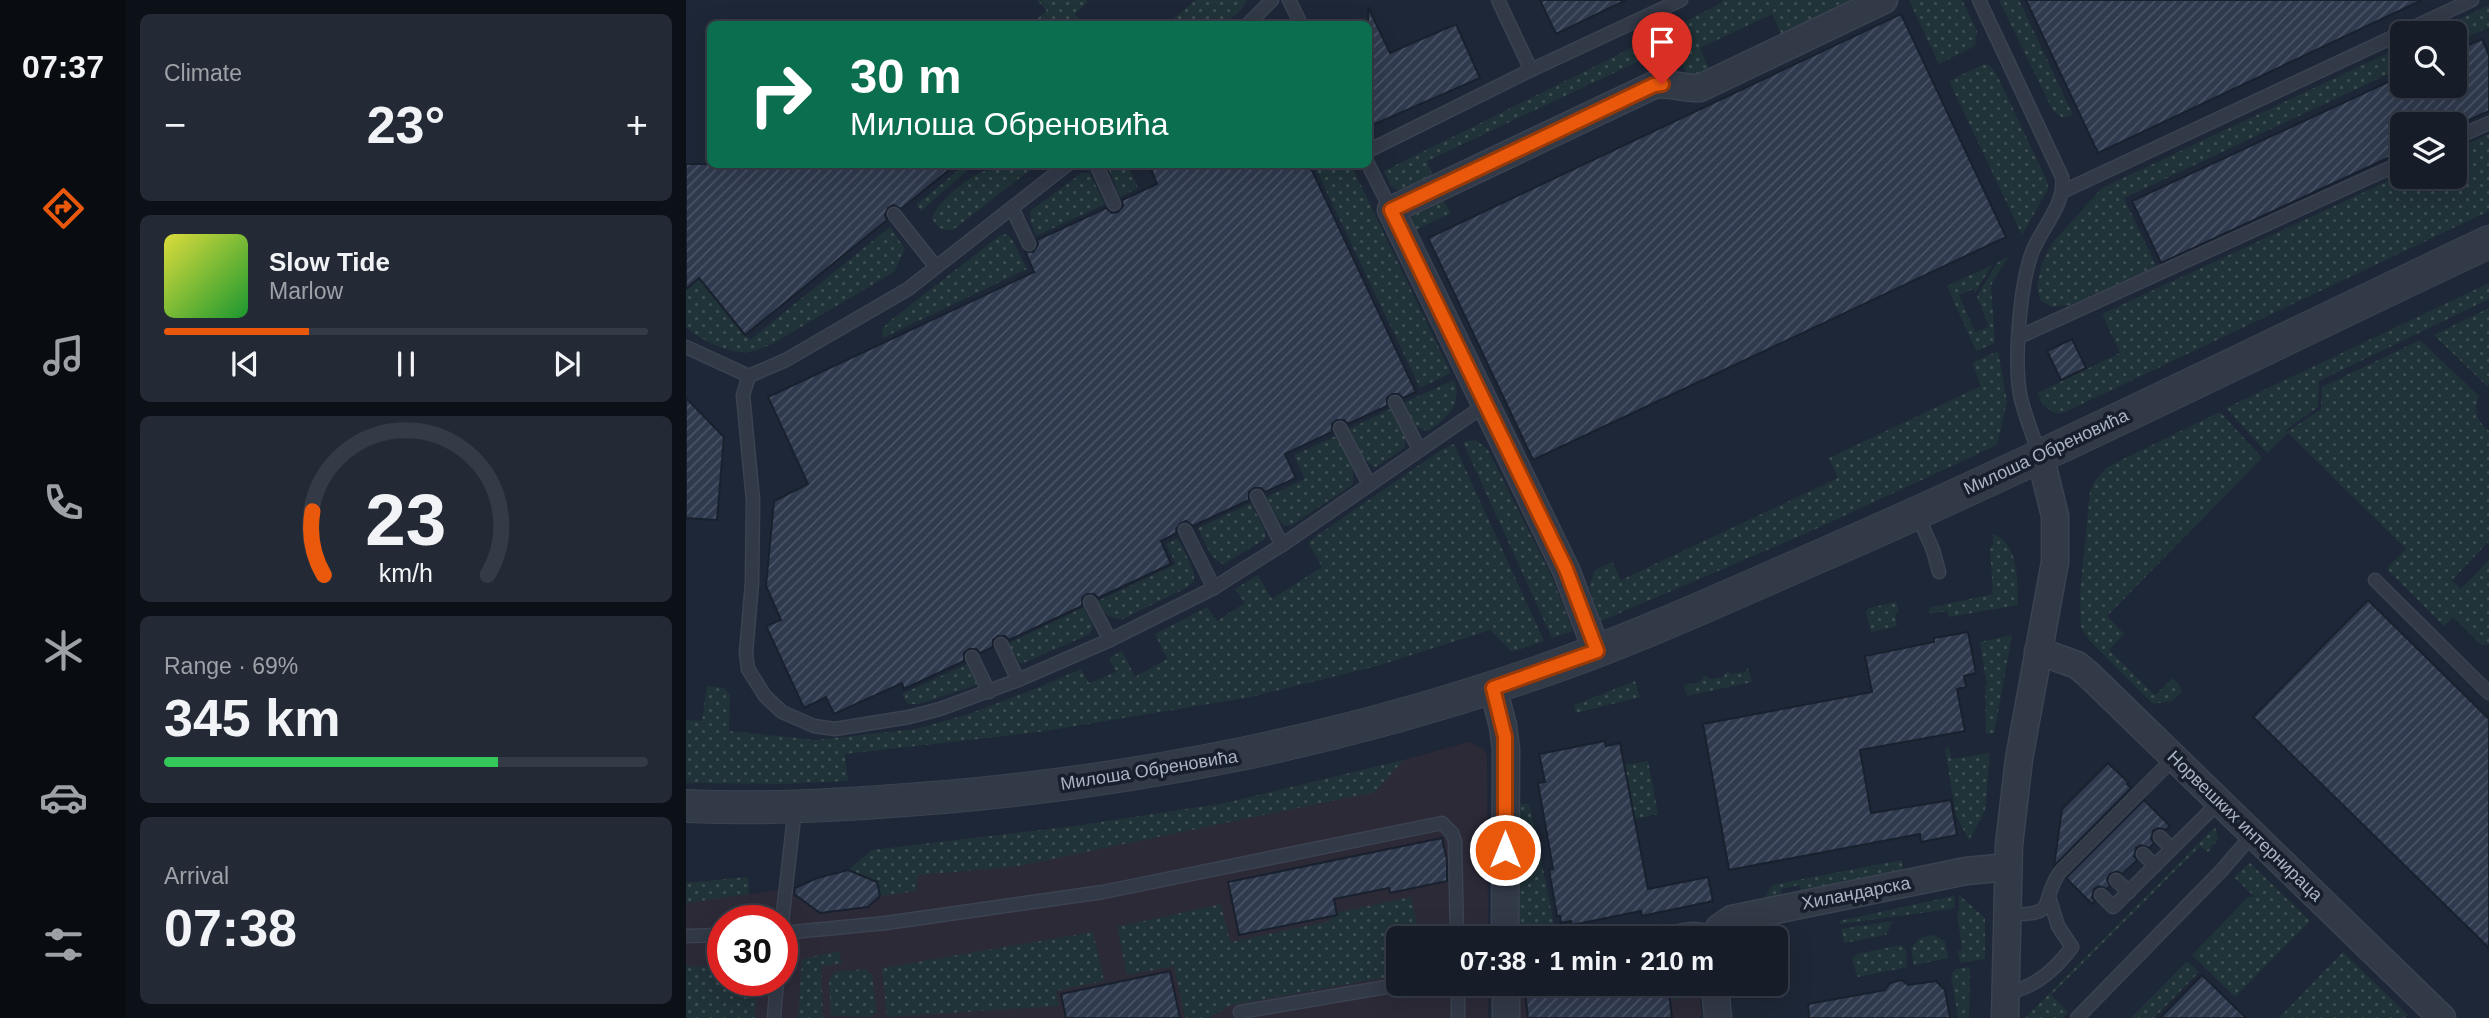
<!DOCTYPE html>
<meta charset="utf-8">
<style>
:root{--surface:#161d29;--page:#232a35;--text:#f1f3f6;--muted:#9ea2a8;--line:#353b46;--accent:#ea580c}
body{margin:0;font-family:Arial,sans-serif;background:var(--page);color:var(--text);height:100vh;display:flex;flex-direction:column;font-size:26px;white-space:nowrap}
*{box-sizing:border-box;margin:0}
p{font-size:23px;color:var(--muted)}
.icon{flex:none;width:38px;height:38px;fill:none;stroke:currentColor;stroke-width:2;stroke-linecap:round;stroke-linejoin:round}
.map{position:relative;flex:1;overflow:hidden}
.panel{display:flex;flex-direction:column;gap:14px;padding:14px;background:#0c1017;width:560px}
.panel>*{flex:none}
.hud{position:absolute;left:21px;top:21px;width:665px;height:147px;border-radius:10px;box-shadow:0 7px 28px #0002,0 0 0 2px var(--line);background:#0b6e4f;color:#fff;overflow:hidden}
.buttons{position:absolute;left:1704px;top:21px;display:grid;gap:14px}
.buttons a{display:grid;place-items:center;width:77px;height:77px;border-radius:10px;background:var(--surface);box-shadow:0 7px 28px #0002,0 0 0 2px var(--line);font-size:35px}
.speed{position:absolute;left:21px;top:905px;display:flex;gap:14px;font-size:35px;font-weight:700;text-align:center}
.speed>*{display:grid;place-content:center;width:91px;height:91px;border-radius:50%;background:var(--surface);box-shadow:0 7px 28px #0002,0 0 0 2px var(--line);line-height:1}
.speed .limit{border:10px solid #d22;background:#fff;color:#111}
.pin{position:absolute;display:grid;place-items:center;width:60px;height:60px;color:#fff;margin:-72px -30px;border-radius:50% 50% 50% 0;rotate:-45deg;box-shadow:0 0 7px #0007}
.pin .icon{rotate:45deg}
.me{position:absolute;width:77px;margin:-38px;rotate:0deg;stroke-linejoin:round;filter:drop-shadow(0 0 5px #0008)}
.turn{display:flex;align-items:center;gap:24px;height:147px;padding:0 28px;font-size:32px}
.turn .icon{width:91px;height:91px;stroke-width:2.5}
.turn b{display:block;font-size:49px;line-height:60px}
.big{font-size:52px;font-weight:700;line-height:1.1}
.panel .widget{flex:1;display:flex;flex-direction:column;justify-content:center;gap:10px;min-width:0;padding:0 24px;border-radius:10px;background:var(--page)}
.panel .dial{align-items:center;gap:0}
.dial svg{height:182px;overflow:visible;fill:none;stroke:var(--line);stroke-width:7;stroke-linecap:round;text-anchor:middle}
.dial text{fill:var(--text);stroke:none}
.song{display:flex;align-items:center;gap:21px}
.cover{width:84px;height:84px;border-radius:10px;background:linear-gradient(135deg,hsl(60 70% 55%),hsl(130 70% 35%))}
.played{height:7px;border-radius:4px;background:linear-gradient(90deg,var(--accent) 30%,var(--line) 30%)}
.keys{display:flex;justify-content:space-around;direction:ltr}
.heat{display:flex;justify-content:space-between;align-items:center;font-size:38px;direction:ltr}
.charge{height:10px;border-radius:5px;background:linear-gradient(90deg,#34c759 69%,var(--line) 0)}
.trip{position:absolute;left:700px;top:926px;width:402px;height:70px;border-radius:10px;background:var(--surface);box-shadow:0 7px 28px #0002,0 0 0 2px var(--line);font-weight:700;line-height:70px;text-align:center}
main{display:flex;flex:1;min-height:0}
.menu{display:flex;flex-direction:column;width:126px;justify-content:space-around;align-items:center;background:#090c10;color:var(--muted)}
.menu .icon{width:49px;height:49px}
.menu .current{color:var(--accent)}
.menu b{font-size:32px;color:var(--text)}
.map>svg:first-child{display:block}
.medical{fill:#2d2a38;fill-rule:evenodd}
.grass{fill:url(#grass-dots)}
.building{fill:url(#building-hatch);stroke:#19202e;stroke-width:2}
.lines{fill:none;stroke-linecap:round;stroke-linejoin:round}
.service-casing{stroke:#3b4251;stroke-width:15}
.minor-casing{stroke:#3b4251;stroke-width:29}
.tertiary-casing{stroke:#3b4251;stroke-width:34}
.service{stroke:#323947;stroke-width:12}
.minor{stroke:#323947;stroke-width:26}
.tertiary{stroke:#323947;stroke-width:32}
.route-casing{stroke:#983908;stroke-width:18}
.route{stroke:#ea580c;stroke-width:12}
.labels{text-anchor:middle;stroke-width:7;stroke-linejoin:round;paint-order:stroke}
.street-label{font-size:18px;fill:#abb3c5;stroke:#171e2c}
</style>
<main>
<nav class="menu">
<b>07:37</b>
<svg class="icon current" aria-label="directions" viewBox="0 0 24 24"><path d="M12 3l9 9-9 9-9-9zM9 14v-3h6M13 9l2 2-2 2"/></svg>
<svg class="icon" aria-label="music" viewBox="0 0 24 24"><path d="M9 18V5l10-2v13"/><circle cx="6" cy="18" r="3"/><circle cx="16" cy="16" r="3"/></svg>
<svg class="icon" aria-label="phone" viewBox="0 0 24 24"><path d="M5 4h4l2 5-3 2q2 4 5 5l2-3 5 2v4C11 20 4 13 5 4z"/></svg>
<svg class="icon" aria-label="climate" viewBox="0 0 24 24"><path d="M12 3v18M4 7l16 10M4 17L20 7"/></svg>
<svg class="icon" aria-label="car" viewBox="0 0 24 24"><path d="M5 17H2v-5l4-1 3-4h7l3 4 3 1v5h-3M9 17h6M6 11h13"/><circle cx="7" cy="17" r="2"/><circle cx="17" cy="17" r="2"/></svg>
<svg class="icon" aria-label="filters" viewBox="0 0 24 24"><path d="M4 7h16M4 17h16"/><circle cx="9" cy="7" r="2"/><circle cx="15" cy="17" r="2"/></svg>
</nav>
<section class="panel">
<div class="widget"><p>Climate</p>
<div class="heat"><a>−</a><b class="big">23°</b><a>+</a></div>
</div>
<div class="widget">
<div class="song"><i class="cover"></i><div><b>Slow Tide</b><p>Marlow</p></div></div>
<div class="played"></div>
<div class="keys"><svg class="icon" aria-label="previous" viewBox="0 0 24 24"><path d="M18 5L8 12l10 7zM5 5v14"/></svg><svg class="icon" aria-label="pause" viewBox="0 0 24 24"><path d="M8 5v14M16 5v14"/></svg><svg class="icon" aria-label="next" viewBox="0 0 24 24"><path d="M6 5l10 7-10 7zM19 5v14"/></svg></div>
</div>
<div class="widget dial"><svg viewBox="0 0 100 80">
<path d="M14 69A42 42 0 1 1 86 69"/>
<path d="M14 69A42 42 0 0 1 9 41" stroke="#ea580c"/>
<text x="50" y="56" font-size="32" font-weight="700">23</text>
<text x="50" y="72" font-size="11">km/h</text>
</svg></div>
<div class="widget"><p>Range · 69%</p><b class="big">345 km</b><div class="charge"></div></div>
<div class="widget"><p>Arrival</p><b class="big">07:38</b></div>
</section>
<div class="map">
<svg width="1803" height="1018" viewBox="0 0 1803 1018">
<defs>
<pattern id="grass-dots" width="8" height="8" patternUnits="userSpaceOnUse" patternTransform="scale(1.75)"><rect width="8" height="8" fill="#203338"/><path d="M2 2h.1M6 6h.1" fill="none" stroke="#3e4e53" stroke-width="1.8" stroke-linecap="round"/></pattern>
<pattern id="building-hatch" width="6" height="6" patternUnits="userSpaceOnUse" patternTransform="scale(1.75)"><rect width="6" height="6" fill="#303a4e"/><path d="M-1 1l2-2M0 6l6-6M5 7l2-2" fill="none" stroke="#4b5466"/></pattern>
</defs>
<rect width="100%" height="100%" fill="#1e2737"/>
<g class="medical">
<path d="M 783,742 L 799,750 L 801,757 L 802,938 L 712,938 L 712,984 L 802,984 L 802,1018 L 0,1018 L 0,883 L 62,877 L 63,894 L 112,887 L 162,870 L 186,850 L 389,826 L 539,803 L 717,760 ZM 37,920 L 96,920 L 96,980 L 37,980 Z"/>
<polygon points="834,984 1012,984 1016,1014 1013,1018 834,1018"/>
</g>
<g class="grass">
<polygon points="351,0 400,0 402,2 389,14 398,24 349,24 347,22 361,11"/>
<path d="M 510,0 L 561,0 C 546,32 510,25 481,24 Z"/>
<path d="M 1038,0 L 1174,0 L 1097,37 L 1086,14 L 1014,48 L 1024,71 L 1004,80 L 987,45 L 741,161 L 747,177 L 717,191 C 705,191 702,180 698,171 L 1028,7 Z"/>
<polygon points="1223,0 1276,0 1291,31 1289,46 1253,64"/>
<polygon points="1313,0 1333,0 1387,115 1377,118 1367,111"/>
<polygon points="1803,5 1803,27 1769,43 1769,33 1744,33"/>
<polygon points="1717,46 1717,67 1438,198 1470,266 1385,305 1366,307 1354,300 1351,286 1356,263 1367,242 1416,188"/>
<polygon points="1298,64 1303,65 1310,73 1361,181 1362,189 1336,235 1263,81"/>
<polygon points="1803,134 1803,211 1377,413 1368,413 1357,405 1351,393 1434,353 1416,314 1717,174 1717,177 1769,177 1769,150"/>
<polygon points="280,164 300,165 284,168 235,211 230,205"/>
<path d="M 312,164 L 350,165 L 267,230 C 255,230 251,228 246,218 C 252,202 271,187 286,177 C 295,171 302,172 312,164 Z"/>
<polygon points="421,165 450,165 443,168 452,188 434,197"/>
<polygon points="628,165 665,165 765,373 734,388"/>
<polygon points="396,173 403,173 419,204 350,236 345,222 344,211"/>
<path d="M 757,199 L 765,213 L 729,230 L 722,225 C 725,210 744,205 757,199 Z"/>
<path d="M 204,227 L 219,249 L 208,272 L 86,344 C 79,346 71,351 64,352 C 41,354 17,341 0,327 L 0,289 L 13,278 L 64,340 Z"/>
<polygon points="320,234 326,239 341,269 197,338 196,329 204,321 313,236"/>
<polygon points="1322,257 1305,285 1309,343 1290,351 1261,286 1306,265 1289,293 1287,289 1273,295 1289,332 1303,327 1291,296 1311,263"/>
<path d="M 1803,283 L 1803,299 L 1633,381 L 1632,407 L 1600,430 L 1601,432 L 1635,409 L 1636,387 L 1734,340 L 1793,396 C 1787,410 1791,422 1803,431 L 1803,541 L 1766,580 L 1775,589 L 1803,560 L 1803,645 L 1795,645 L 1767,617 L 1758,626 L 1702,570 L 1702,567 L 1720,549 L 1602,433 L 1581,453 L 1540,408 Z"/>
<polygon points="1803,308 1803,386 1802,387 1748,335"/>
<polygon points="1312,351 1321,401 1311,445 1123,532 915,621 903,587 909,570 926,562 935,580 1152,478 1143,458 1295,386 1286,363"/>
<path d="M 768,380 C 777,405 761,418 742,431 L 727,426 L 717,403 Z"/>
<path d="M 706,408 L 720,440 L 718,448 L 690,467 C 675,461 669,443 661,430 Z"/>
<polygon points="1534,412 1576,458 1421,616 1438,634 1423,650 1469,695 1487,678 1495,687 1496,692 1486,701 1467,704 1403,640 1395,627 1394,595 1404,492 1408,482 1421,467"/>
<path d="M 650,436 C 657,449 672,470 666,485 L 606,525 L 598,526 L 587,512 L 580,497 L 619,479 L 608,455 Z"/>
<polygon points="790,440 802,450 865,575 887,631 866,638 777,442"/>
<polygon points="768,444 858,641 826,652 804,630 691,666 565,697 353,732 159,754 162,781 95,784 0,783 0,720 16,721 21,686 38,688 44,695 43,731 130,740 230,729 283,714 351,688 395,669 403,683 430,672 423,658 436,651 449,677 481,659 469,634 521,607 531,621 559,603 549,589 572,575 586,599 636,567 622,542 755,450"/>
<path d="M 565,503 L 579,531 L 579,539 L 538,564 C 523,559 519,541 512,528 Z"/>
<path d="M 1307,534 C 1334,544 1331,581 1332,605 L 1263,617 L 1261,611 L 1244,614 L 1243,608 L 1307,594 L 1304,549 L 1307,545 Z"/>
<path d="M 492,538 L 508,572 L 508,581 L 500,588 L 437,619 C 423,619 417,614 412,601 L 490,564 L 480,544 Z"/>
<polygon points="1210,602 1213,611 1209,615 1211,626 1185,632 1180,612 1183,608"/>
<polygon points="398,607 407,627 404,634 340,662 334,663 321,644"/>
<polygon points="1326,635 1308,733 1300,734 1299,686 1301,685 1294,642"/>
<polygon points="283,663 292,681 291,685 233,704 221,704 216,694"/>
<polygon points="1062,668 1066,682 1001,696 998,685 1014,682 1018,675 1024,679 1037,677 1041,671 1045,674 1059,672"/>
<polygon points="949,681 954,697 890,713 888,705"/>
<polygon points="1263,747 1265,759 1304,753 1299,811 1283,840 1270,816 1259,748"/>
<polygon points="717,760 689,792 327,867 232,875 230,891 194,896 191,882 162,870 186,850 389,826 539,803"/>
<polygon points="962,761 972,814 949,819 938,765"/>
<polygon points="831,804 843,804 851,838 831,842"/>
<polygon points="1529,827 1532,839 1522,852 1514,846 1365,995 1382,1012 1377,1018 1339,1018"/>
<polygon points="854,854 868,924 832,931 833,859"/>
<polygon points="1216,860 1217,870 1115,891 1113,885 1095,889 1096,895 1078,898 1086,885"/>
<polygon points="1564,863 1624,921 1549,997 1506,955 1562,897 1569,897 1548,877"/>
<polygon points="62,877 63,894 0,903 0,883"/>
<polygon points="1273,895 1299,918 1299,959 1274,963 1272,951 1276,950 1271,912 1273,911"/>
<polygon points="1268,896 1269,907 1264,909 1154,924 1153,921"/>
<polygon points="725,897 734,938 712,938 712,975 545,1005 522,1018 499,1018 488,966 441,975 431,927 535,904 544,942 644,921 644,914"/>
<polygon points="1207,921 1200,935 1158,943 1155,929"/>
<polygon points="972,923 974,938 904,938"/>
<polygon points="407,932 418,981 370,991 373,1006 201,1017 196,968"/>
<polygon points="1247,935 1259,941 1262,958 1228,965 1225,948 1234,938"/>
<polygon points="1215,945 1220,950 1221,967 1172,977 1171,975 1166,959 1171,954"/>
<polygon points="153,951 156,963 135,967 137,1018 112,1018 116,959"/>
<polygon points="1657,952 1722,1015 1719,1018 1593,1018"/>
<polygon points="1501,961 1513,972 1468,1018 1445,1018"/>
<polygon points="0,966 37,967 37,980 71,980 69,1018 0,1018"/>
<polygon points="1284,967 1283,1018 1272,1018 1265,975 1270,969"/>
<polygon points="179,969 186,974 191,1012 185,1017 145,1016 143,980 148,972"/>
<polygon points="986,984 1014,984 1015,992 988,1001"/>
</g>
<g class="building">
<polygon points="854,0 940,0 870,34"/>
<polygon points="1340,0 1736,0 1412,153"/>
<polygon points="682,7 704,53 770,24 794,78 682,127"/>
<polygon points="1215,14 1320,237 847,460 742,238"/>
<polygon points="1796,39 1803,55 1803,111 1774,124 1717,124 1717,151 1475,263 1446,201 1717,75 1717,86 1769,86 1769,51"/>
<polygon points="0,164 270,164 215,209 207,205 202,208 199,215 201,220 59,335 13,278 0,289"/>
<polygon points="463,164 623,164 730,392 717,398 713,394 706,394 701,398 701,406 662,424 658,420 651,420 646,424 646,432 599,454 610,478 579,492 575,488 568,488 563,492 563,500 507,526 500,521 495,523 490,529 491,533 475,541 485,564 412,598 408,594 401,594 396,598 396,606 323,640 319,636 312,636 307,640 307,647 294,653 290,649 283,649 278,653 278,661 218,689 216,683 148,714 140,697 118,708 80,626 95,620 80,586 88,501 122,484 82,397 348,272 339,251 347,252 352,245 351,240 420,208 426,213 432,212 437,206 436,200 471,184"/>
<polygon points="1386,339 1400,368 1375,380 1361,351"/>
<polygon points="0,398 38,437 31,520 0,518"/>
<polygon points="1682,600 1803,719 1803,948 1567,717"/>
<polygon points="1282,632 1290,673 1278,676 1280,687 1271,689 1279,731 1174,750 1185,813 1265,800 1271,835 1235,842 1234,834 1043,870 1017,724 1186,692 1179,656 1248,642 1248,638"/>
<polygon points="919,741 920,746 934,743 962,889 1022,877 1027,901 956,916 955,911 886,925 885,921 875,923 874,916 871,916 863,870 867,869 852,783 859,782 853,754"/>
<polygon points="1422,763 1443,783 1441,784 1445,788 1368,866 1376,809"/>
<polygon points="1458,800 1484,826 1480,830 1472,828 1467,831 1465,839 1468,843 1463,848 1455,845 1450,848 1448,856 1451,860 1436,874 1431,871 1424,874 1421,879 1424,886 1421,889 1413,886 1408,889 1406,897 1409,901 1406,904 1380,878"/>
<polygon points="756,838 761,860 761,881 704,893 703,888 648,899 651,915 553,935 542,882"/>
<polygon points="162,870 191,882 194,896 182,907 134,913 108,894 109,888 131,878"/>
<polygon points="484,971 494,1018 380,1018 375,994"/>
<polygon points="1516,975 1560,1018 1474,1018"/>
<polygon points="1216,980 1222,985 1250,981 1259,990 1264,1018 1123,1018 1122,1004 1199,990 1204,983"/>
<polygon points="864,984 982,984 986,1018 842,1018 839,991 865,988"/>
</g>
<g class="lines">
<defs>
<g id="service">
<polyline points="603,0 615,24"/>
<polyline points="812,0 845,70"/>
<path d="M 1293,0 L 1376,177 C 1380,203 1357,226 1347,250 C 1334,282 1327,365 1335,399 C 1340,418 1347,437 1354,455"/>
<polyline points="562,24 586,0"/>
<polyline points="1769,138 1803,123"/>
<polyline points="682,151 845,70 995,0"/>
<polyline points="410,164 428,204"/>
<polyline points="682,164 705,210"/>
<polyline points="1378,191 1786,0"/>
<polyline points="326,208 343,244"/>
<polyline points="208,214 250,267"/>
<polyline points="1333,337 1717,162"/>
<polyline points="0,347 63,376 100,360 222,289 382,164"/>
<polyline points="63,376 57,395 67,500 66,583 60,653 62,669 79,696 96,712 128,726 149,729 223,717 254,709 332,680 424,640 528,588 548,575 596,545 799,405"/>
<polyline points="709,402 733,449"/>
<polyline points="654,428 683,484"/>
<polyline points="571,496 596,545"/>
<polyline points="1231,514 1247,550 1253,572"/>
<polyline points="499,530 528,588"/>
<polyline points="1689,580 1803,693"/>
<polyline points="404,602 424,640"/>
<polyline points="315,644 332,680"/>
<polyline points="286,657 303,692"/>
<polyline points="1474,837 1485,848"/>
<polyline points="1457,854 1469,866"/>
<polyline points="1430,880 1443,892"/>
<polyline points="1415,895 1427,907 1534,801"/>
<path d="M 1321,914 C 1375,916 1352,903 1374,872 L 1489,757"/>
<polyline points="96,922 109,808"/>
<polyline points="96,933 200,923 417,892 756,823 766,833 769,841 771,938"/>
<path d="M 973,935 C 992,932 1012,923 1028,935"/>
<polyline points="0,936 37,935"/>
<polyline points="772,984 772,1018"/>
<path d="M 1319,993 C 1347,989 1369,970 1386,947 L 1372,926 L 1364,900"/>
<polyline points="554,1012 718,984"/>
<polyline points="88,1018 91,980"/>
<polyline points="1391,1018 1536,870 1567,834"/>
</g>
<g id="minor">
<path d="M 911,651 L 880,570 L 705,210 L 968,85 C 983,82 998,89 1014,88 L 1198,0"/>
<polyline points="1352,651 1391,665 1403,675 1756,1018"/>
<polyline points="807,688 817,726 820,749 819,938"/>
<polyline points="1027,938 1033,928 1046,919 1280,871 1322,867"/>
<polyline points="1029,984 1032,1018"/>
<polyline points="820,1018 820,984"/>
<polyline points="1319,1018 1323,845 1333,759 1369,562 1369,516 1354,455"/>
</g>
<path id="tertiary" d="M 0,806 C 87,810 172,804 259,797 C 463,779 655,740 850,673 C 947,640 1040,597 1134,556 C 1359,458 1580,347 1803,242"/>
</defs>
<use href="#service" class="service-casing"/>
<use href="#minor" class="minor-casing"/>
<use href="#tertiary" class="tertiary-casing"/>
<use href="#service" class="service"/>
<use href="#minor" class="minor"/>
<use href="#tertiary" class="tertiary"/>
</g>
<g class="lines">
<defs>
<polyline id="route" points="819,850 819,737 807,688 911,651 880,569 705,210 968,85 976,84"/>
</defs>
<use href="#route" class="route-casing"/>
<use href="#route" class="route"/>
</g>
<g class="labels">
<g class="street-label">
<text transform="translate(1360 452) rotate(-25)" y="6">Милоша Обреновића</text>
<text transform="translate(463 770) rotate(-9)" y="6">Милоша Обреновића</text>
<text transform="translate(1559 826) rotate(44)" y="6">Норвешких интернираца</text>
<text transform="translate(1170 893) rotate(-11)" y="6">Хиландарска</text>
</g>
</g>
</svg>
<div class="buttons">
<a><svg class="icon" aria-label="search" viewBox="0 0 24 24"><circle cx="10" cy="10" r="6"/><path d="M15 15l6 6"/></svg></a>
<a><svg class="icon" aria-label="layers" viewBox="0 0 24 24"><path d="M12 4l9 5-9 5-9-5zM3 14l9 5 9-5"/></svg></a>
</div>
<div class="speed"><div class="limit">30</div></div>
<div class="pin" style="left:976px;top:84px;background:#d93025"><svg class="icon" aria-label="arrive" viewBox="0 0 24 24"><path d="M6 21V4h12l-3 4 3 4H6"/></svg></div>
<svg class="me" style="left:819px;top:850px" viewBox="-20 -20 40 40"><circle r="17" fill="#ea580c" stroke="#fff" stroke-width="3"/><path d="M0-11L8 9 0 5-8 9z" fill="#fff"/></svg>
<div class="trip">07:38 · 1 min · 210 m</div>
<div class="hud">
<div class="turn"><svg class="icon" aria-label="right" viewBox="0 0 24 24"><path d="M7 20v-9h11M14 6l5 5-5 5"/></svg><div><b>30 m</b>Милоша Обреновића</div></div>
</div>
</div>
</main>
